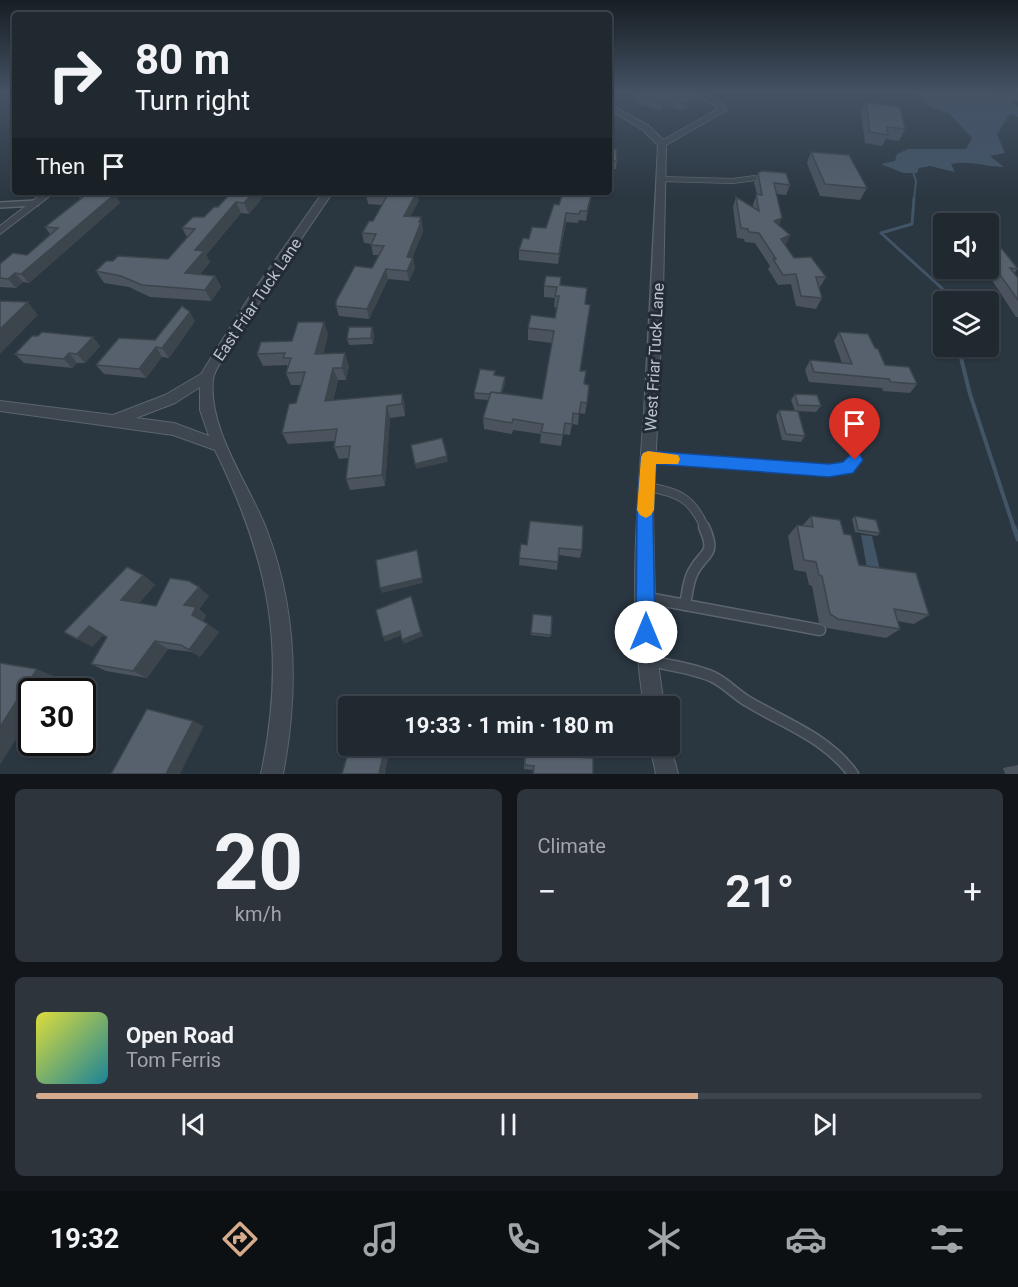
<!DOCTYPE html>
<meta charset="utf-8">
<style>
:root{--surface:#202830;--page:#2d343c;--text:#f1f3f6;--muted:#a2a6ab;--line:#3d444c;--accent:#d6ab8b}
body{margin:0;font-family:Roboto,sans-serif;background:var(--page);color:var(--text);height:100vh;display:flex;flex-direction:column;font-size:22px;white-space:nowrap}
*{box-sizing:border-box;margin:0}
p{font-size:20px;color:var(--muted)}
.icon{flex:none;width:33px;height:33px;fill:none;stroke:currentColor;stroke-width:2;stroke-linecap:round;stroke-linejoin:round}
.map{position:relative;height:774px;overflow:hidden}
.sheet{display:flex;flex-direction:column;gap:15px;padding:15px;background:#12161a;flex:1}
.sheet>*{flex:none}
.banner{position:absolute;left:12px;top:12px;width:600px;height:183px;border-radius:6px;box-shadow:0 2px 4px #0004,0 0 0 2px var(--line);background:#202830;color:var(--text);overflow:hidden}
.fabs{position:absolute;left:933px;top:213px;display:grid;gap:12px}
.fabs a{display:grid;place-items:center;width:66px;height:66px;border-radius:6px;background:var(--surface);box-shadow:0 2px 4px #0004,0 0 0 2px var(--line);font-size:30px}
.speed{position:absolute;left:18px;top:678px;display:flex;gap:12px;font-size:30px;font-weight:700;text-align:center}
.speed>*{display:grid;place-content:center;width:78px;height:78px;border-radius:50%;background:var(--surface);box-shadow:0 2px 4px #0004,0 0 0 2px var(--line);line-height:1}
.speed .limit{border:3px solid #111;border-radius:9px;background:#fff;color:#111}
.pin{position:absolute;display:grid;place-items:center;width:51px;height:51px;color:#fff;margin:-62px -26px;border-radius:50% 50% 50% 0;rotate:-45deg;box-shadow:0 0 6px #0007}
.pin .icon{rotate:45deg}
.me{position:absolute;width:66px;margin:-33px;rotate:0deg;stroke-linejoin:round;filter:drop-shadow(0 0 4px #0008)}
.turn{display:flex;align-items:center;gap:21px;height:126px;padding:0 24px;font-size:27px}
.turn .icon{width:78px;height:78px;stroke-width:2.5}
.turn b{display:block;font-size:42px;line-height:51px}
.then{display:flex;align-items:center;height:57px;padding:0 24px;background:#0003;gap:12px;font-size:22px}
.big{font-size:45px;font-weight:700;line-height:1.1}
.sheet .tile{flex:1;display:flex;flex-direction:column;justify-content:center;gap:9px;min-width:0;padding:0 21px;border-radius:9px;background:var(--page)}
.sheet .dial{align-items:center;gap:0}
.dial b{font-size:78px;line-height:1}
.song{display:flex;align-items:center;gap:18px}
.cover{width:72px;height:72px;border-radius:9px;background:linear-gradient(135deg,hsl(60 70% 55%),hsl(190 70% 35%))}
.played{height:6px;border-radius:3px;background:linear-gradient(90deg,var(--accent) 70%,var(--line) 70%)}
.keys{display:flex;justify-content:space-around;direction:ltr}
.heat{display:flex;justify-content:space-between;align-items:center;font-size:33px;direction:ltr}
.sheet .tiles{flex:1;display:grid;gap:15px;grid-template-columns:1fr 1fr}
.tile:last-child{grid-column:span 2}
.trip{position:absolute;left:338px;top:696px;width:342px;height:60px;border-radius:6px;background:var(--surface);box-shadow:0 2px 4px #0004,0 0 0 2px var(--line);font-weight:700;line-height:60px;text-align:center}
.menu{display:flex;height:96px;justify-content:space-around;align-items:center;background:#0d1013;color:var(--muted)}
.menu .icon{width:42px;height:42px}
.menu .current{color:var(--accent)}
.menu b{font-size:27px;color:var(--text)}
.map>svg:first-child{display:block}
.water{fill:#425567}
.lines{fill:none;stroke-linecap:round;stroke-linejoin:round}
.stream-far3{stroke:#425567;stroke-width:2}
.stream-far2{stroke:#425567;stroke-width:3}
.stream-far1{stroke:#425567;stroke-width:4}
.stream{stroke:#425567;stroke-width:5}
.lane-far3-casing{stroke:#5c656e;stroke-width:6}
.lane-far2-casing{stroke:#5c656e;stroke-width:8}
.lane-far1-casing{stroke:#5c656e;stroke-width:10}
.lane-casing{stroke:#5c656e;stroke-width:13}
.street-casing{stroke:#5c656e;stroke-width:2}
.lane-far3{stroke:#3e4750;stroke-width:4.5}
.lane-far2{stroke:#3e4750;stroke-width:5}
.lane-far1{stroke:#3e4750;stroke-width:8}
.lane{stroke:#3e4750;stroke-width:10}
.street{fill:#3e4750;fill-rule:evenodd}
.wall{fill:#4a535e}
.shaded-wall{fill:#3c444c}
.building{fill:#56616d;stroke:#3c444c;stroke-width:1.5}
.route{fill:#1a73e8;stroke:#114b97;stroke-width:1.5}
.slow{fill:#f59e0b}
.labels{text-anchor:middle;stroke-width:6;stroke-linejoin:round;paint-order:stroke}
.street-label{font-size:16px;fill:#bbc2ca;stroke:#232c36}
</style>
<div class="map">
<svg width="1018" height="774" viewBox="0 0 1018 774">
<rect width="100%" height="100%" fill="#2a3640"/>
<g class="water">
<path d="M 906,91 L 977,91 L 1018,95 L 1018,101 L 1010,101 L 1018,107 L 1018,117 L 1010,114 L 997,134 L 1005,153 L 990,156 L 1004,167 C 985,167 970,160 951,164 L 955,172 L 930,166 L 919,168 L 917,173 L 903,173 L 881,164 L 895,161 L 897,154 L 908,149 L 966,149 L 972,138 L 949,113 L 928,106 L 921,97 Z"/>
<polygon points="861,535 872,536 880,570 867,568"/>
</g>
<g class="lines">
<polyline class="stream-far3" points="912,169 916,181 914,200"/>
<polyline class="stream-far2" points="914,198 912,224 881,233 945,291 947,302"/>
<polyline class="stream-far1" points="958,346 970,394 1014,528"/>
<polyline class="stream" points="1014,527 1018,539"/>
<defs>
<polyline id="lane-far3" points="661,179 733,181 755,178"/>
<polyline id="lane-far2" points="0,205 36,203"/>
<g id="lane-far1">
<polyline points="648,457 829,471 848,468 855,460 852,438"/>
<path d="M 647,487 C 678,492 692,498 705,528"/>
</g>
<g id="lane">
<polyline points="648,598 820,630"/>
<path d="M 685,605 C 687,595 688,581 693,572 C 704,551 717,556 704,527"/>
<path d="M 650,661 C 671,666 693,668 713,677 C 726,683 735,694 747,701 C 785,724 826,737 853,774"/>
</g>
<g id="street">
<path d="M 686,91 C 702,91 717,97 727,110 L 666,145 L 663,295 L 653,514 L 656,649 L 664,706 L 644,706 C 628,610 637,509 644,412 C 649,323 654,234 658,145 L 643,130 L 609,109 L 609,104 L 649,126 L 663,140 L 718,109 L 713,104 Z"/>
<polygon points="44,192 55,192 0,234 0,226"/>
<path d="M 323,192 L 333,192 C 299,242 264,292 233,344 C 227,354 214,368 213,380 C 208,429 248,483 266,528 C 297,608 299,691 283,774 L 261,774 C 287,651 270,562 215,450 L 173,435 L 0,411 L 0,401 L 113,415 L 165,395 L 201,374 L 248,299 ZM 200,387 L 200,410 L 209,436 L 174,423 L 136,418 L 175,403 Z"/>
<polygon points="669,740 678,774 656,774 650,746 669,746"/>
</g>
</defs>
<use href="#lane-far3" class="lane-far3-casing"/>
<use href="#lane-far2" class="lane-far2-casing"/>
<use href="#lane-far1" class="lane-far1-casing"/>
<use href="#lane" class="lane-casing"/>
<use href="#street" class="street-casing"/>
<use href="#lane-far3" class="lane-far3"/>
<use href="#lane-far2" class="lane-far2"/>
<use href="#lane-far1" class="lane-far1"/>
<use href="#lane" class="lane"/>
<use href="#street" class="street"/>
</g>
<g class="wall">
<polygon points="702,91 717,91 712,95"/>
<polygon points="634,94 700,100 683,111 669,107 660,110 633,102"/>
<polygon points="866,102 905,129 899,141 886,139 882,146 865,143 861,112"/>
<polygon points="609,148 617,161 616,169 609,169"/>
<polygon points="811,152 867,188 860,200 820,196 807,163"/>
<polygon points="758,173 790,185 786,195 777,194 779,225 790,235 785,245 794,258 826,277 820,287 818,287 822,298 816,309 796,306 791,284 778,285 768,269 770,266 755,243 745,242 744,239 737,238 733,207 736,197 753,207 753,204 757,194 754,183"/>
<polygon points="232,192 267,192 249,214 241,213 206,255 210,262 200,274 215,276 221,287 211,301 150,297 129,287 104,283 96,271 113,261 168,259 187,237 182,228 204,217 218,207"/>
<polygon points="367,192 419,200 410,217 421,217 423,232 412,258 413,258 415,268 409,281 388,279 369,319 339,316 336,306 372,268 379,255 373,255 371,244 364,243 362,233 373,221 382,205 368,204 366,194"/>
<polygon points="567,192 592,192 586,221 579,220 578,223 566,222 558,264 519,260 519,250 529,239 546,228"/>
<polygon points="115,194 120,203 29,283 23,282 16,288 0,287 0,264 27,255 50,234 45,227 80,199 79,196"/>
<polygon points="988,248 1018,269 1014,273 1018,278 1018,317 1016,317 984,268 988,268"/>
<polygon points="561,285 585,304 580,371 584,384 587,403 585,414 579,413 578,425 572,424 570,435 563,434 561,446 540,443 541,434 513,430 512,434 484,429 483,418 489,400 475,399 474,393 505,377 505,383 502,393 542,399 552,343 528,340 528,328 555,318 557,308 554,307 555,298 544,297 544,286"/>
<polygon points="195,321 169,358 162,357 146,378 104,374 96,365 155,340"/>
<polygon points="372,327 374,333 373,344 349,345 347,339"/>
<polygon points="839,332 875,348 885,365 917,384 910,393 883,391 882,388 809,382 805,370 810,360 842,363 834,341"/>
<polygon points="328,334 323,354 349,366 346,380 338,380 333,401 402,394 405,406 405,416 390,418 385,486 350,490 346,479 348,458 339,459 334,447 335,441 288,444 282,433 296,403 302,385 291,385 286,373 288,368 287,365 263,366 257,354 292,341"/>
<polygon points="93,337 100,346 85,363 77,363 72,368 24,363 15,354"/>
<polygon points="795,394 821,406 816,412 795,411 791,400"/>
<polygon points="779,410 805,436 801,442 782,440 776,416"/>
<polygon points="811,516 844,534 859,565 929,615 914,624 897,621 900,629 886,638 827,628 819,623 812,586 809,585 806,572 794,570 788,536 797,525 802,526"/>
<polygon points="855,516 880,533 877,536 855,532 852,519"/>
<polygon points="521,544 582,550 580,558 559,555 557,570 519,565"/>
<polygon points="143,575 155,585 139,603 156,606 209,596 199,609 206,615 203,621 219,632 200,657 192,652 168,649 147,678 106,671 91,664 107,637 103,635 92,647"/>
<polygon points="533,614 552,616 550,637 531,635"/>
<polygon points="525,746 554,746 554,756 593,774 533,774 533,770 524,769"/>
<polygon points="1018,765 1018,774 1005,774 1003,768"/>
</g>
<g class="shaded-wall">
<polygon points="702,93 700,100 683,111 685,103"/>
<polygon points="671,99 669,107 660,110 662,102"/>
<polygon points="101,192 117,192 113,196 115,194 120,203 29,283 21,274"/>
<polygon points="254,192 267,192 249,214 244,203"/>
<polygon points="417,192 419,200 405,226 404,216"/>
<polygon points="592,192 592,196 586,221 587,211"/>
<polygon points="236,202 241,213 206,255 210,262 192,285 185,273 195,250"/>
<polygon points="566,213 566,222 558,264 559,254"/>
<polygon points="421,217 423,232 408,267 407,257"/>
<polygon points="782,218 778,228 774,221"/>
<polygon points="790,235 786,245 777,249 781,239"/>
<polygon points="413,258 415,268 409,281 407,271"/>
<polygon points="386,269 388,279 369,319 367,309"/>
<polygon points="15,273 23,282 16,288 8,279"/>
<polygon points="215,276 221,287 211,301 205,290"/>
<polygon points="28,302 38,315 0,354 0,329"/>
<polygon points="190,312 195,321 169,358 162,348"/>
<polygon points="324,322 328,334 320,366 315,354"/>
<polygon points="372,327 374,333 373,344 371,338"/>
<polygon points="93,337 100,346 85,363 77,354"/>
<polygon points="156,347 162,357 146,378 139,369"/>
<polygon points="69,353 77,363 72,368 64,359"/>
<polygon points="345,353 349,366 346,380 342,368"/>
<polygon points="333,368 338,380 330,413 325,401"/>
<polygon points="505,377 505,383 500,402 500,396"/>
<polygon points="402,394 405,406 405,416 402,404"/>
<polygon points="387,406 390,418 385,486 382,475"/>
<polygon points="447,456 448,462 416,469 415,464"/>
<polygon points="417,550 423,583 382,593 380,588"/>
<polygon points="143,575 155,585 134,609 121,600"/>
<polygon points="199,587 209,596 199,609 206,615 202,624 192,615 184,605"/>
<polygon points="412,601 423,636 404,644 402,640"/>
<polygon points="208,624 219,632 200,657 189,650"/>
<polygon points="89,626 103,635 92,647 77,639"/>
<polygon points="400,631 402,635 385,642 383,637"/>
<polygon points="155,641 168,649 147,678 133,671"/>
<polygon points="37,669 54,676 44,692 32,692 32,713 0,765 0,727"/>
<polygon points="193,721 204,726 180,774 166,774"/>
<polygon points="385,746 390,746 385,774 379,774"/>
</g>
<g class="building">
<polygon points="639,91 698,91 702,93 685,103 671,99 662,102 634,94"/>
<polygon points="866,102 900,107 905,129 887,127 888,135 870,132"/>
<polygon points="609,148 616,149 617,161 609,160"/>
<polygon points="811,152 849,155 867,188 825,184"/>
<polygon points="762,171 786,173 790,185 774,183 782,218 774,221 790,235 781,239 794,258 811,257 826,277 816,277 822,298 801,296 796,274 783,275 773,259 776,259 759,233 749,232 748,229 741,228 736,197 759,211 756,194 762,195 758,173"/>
<polygon points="83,192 101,192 115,194 21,274 15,273 8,279 0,278 0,264 13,253 27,255 58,228 45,227 83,197 79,196"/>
<polygon points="232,192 254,192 244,203 236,202 195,250 204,251 185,273 215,276 205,290 142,285 121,276 96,271 106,261 113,261 118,256 168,259 195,229 182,228 193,217 204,217 214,207 218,207"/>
<polygon points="367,192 417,192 404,216 421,217 419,222 421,222 407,257 413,258 407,271 386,269 367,309 336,306 336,301 355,266 372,268 384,246 371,245 376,234 362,233 369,221 373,221 387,196 366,194"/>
<polygon points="563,192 592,192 587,211 580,211 579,214 566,213 559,254 519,250 523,238 529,239 532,227 546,228 554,204 559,205"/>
<polygon points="988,248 1002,249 1018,269 1010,268 1018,278 1018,300 988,258"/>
<polygon points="546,276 561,277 560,285 587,288 585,304 590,305 580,371 586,371 584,384 589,385 587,403 581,402 579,414 573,413 572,424 565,423 563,435 541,432 543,424 513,419 512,423 483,418 491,392 542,399 554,331 528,328 531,315 555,318 559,296 555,296 557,287 544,286"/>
<polygon points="0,301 28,302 0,329"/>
<polygon points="182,306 190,312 162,348 156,347 139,369 96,365 119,338 155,340"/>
<polygon points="298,322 324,322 315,354 345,353 342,368 333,368 325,401 402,394 402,404 387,406 382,475 346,479 350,446 334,447 337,429 282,433 289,404 296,403 305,372 286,373 291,358 283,358 285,353 257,354 261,342 292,341"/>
<polygon points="349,327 372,327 371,338 347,339"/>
<polygon points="42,332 93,337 77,354 69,353 64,359 15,354 32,336 38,336"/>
<polygon points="839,332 868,334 875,348 878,349 885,365 909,367 917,384 891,382 889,379 814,372 810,360 852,364"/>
<polygon points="480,369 495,371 494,375 505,377 501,393 491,392 490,394 474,393"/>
<polygon points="795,394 817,395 821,406 798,405"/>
<polygon points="779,410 798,411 805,436 786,434"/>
<polygon points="442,438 447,456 415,464 411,445"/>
<polygon points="811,516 840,520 844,534 851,535 859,565 916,573 929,615 894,609 900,629 838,619 830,614 822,576 819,575 816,562 804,560 797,525 813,527"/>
<polygon points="855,516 876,520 880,533 858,530"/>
<polygon points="530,521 583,526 582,550 559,548 558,562 519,558 521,544 527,545"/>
<polygon points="417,550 422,578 380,588 376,560"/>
<polygon points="127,567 143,575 121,600 156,606 170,578 189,581 199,587 184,605 196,607 192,615 208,624 189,650 181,645 155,641 133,671 91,664 107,637 89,626 77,639 64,632"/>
<polygon points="411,596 421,632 402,640 400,631 383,637 376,610"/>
<polygon points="533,614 552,616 551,635 531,633"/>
<polygon points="0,663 37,669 0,727"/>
<polygon points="418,699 433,700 433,706 417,706"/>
<polygon points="147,709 193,721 166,774 111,774"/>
<polygon points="350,746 385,746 379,774 342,774"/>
<polygon points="525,746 554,746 554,756 593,758 593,774 533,774 534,766 525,765"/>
</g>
<linearGradient id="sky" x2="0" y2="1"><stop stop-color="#171e23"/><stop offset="0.46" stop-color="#445264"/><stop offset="1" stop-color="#445264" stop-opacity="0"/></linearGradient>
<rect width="1018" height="200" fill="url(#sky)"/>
<path class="route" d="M 648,451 L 829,464 L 843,462 C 849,456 852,452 860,455 L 863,460 L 853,473 L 829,477 L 656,464 L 653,514 L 655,632 L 653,638 L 646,641 L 639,638 L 636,632 L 637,514 L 641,457 L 643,453 Z"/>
<polygon class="slow" points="648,451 678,455 680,459 678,464 656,464 654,510 651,515 646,518 640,515 637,510 641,457 643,453"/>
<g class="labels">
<g class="street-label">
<text transform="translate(257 299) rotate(-56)" y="6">East Friar Tuck Lane</text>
<text transform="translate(654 357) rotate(-87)" y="6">West Friar Tuck Lane</text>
</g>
</g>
</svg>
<div class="fabs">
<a><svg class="icon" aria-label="sound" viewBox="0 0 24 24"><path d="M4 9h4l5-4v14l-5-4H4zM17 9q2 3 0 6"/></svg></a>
<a><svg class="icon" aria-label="layers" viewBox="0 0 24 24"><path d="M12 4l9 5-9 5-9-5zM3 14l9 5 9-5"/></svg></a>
</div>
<div class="speed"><div class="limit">30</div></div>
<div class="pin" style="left:855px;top:460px;background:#d93025"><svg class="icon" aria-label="arrive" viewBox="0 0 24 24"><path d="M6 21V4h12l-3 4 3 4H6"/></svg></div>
<svg class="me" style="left:646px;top:632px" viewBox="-20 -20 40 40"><circle r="19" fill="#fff"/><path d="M0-13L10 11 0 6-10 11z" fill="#1a73e8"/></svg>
<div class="trip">19:33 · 1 min · 180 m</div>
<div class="banner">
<div class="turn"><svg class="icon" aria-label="right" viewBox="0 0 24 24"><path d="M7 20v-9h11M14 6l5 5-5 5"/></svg><div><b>80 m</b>Turn right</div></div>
<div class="then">Then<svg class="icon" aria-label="arrive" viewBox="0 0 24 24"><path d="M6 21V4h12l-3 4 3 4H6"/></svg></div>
</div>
</div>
<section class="sheet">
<div class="tiles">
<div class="tile dial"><b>20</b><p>km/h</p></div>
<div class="tile"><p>Climate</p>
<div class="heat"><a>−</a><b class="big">21°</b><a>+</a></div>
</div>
<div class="tile">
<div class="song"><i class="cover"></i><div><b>Open Road</b><p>Tom Ferris</p></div></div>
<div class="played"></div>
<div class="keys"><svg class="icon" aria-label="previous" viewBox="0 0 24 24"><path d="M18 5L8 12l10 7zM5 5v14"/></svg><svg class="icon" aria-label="pause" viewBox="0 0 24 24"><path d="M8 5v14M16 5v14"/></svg><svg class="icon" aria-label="next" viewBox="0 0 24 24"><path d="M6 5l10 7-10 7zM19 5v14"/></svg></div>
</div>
</div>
</section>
<nav class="menu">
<b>19:32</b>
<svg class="icon current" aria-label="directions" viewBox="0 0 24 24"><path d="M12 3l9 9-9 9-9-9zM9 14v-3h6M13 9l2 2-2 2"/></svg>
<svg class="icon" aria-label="music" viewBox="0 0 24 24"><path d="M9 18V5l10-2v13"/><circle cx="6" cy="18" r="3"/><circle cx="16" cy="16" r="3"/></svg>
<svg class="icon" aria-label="phone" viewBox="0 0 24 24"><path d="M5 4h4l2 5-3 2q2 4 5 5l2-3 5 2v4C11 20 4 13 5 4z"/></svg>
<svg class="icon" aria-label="climate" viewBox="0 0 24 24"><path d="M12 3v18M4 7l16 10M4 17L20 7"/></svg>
<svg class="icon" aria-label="car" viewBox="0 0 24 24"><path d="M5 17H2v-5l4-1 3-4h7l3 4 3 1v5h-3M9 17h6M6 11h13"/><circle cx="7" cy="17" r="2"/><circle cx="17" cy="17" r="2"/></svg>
<svg class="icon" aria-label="filters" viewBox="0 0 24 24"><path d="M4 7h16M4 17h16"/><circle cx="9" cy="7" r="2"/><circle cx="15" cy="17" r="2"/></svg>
</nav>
